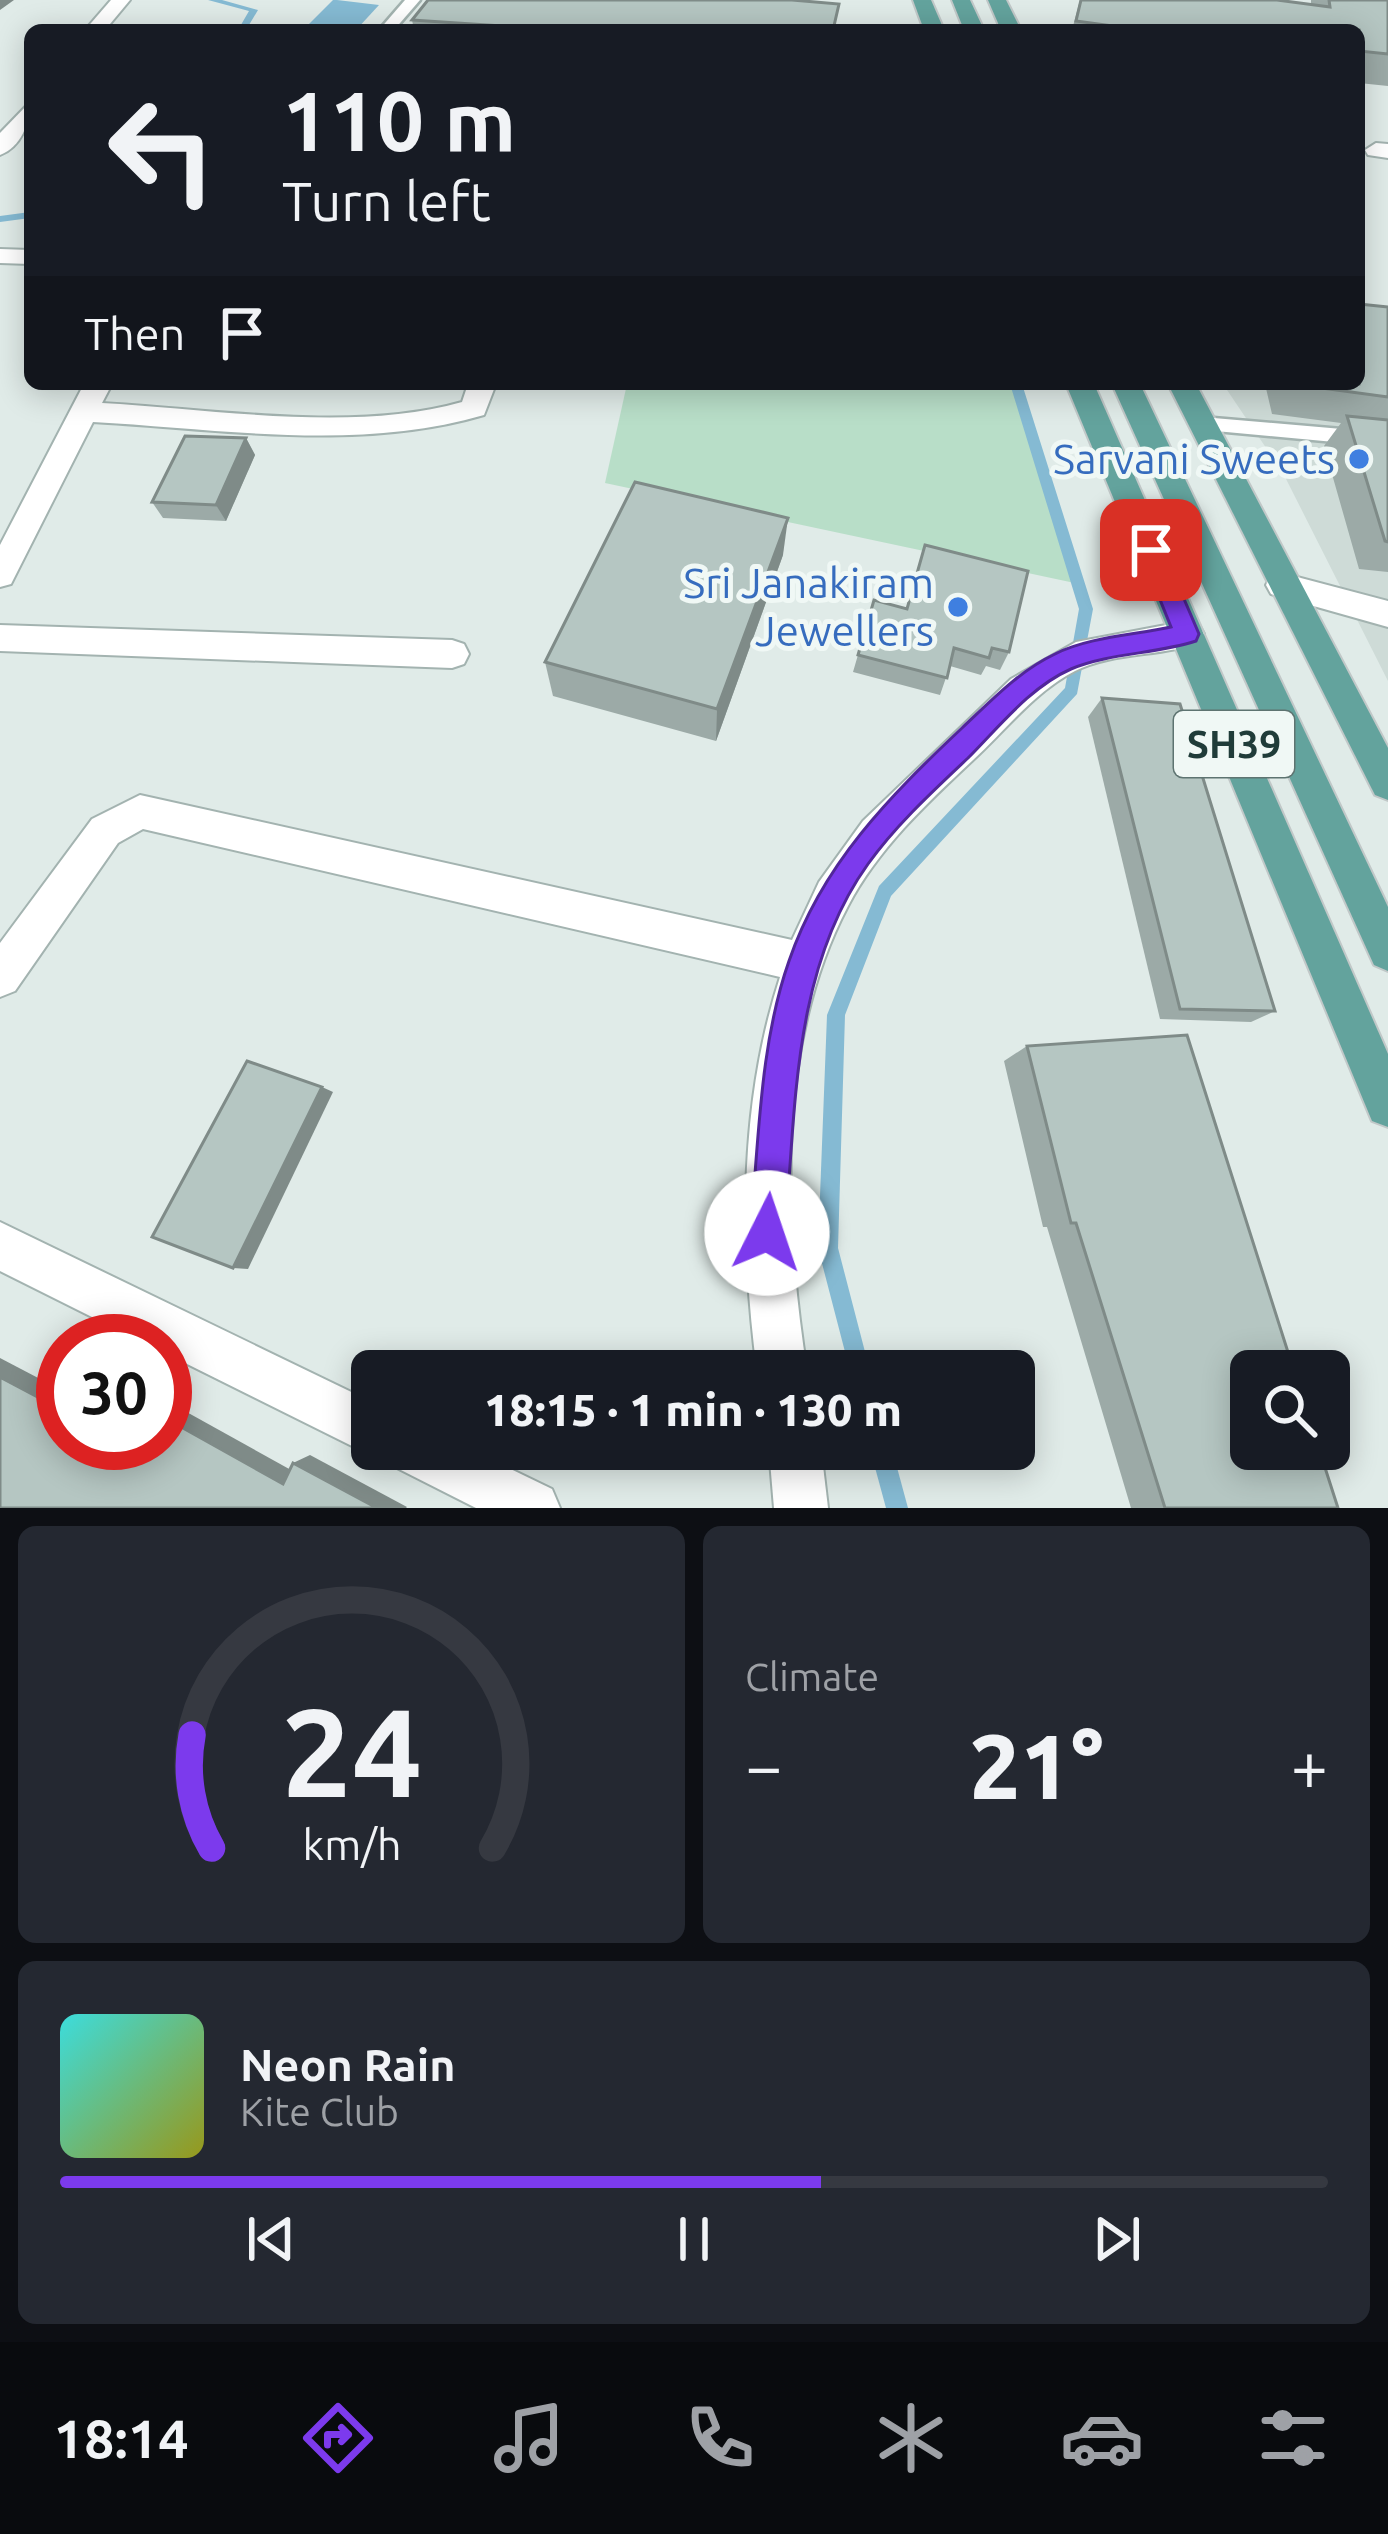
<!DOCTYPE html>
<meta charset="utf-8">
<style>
:root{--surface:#171b24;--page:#242831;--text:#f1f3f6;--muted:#9ea1a6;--line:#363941;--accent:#7c3aed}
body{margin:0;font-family:Ubuntu,sans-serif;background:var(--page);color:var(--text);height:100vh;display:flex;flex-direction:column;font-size:45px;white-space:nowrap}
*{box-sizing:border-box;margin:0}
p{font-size:39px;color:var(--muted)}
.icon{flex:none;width:66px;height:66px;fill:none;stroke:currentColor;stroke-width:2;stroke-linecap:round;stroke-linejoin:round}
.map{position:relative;height:1508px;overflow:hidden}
.details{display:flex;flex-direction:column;gap:18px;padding:18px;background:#0d0f14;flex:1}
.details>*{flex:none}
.guide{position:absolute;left:24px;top:24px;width:1341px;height:366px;border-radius:18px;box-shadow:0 6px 30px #0003;background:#171b24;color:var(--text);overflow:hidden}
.fabs{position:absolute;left:1230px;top:1350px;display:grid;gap:24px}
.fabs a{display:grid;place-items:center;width:120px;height:120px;border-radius:18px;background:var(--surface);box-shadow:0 6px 30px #0003;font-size:60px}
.speed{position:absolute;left:36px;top:1314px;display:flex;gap:24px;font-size:60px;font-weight:700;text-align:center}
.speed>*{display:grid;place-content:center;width:156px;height:156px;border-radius:50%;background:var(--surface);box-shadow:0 6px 30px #0003;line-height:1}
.speed .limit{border:18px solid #d22;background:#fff;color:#111}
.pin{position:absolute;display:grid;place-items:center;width:102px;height:102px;color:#fff;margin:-51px;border-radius:24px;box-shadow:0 6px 18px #0006}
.me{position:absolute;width:132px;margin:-66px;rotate:4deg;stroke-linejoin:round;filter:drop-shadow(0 0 9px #0008)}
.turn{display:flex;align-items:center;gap:42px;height:252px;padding:0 60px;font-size:54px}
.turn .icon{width:156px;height:156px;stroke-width:2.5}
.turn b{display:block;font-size:84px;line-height:102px}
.then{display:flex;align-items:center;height:114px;padding:0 60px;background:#0003;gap:24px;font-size:45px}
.big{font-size:90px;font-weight:800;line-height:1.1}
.details .tile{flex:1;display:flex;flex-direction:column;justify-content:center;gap:18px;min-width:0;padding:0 42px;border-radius:18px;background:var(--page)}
.details .dial{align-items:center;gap:0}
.dial svg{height:312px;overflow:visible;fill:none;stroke:var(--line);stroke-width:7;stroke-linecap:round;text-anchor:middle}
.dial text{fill:var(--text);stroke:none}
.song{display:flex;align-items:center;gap:36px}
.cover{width:144px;height:144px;border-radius:18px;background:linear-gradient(135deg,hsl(180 70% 55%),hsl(60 70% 35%))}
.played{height:12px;border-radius:6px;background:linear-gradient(90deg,var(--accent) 60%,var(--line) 60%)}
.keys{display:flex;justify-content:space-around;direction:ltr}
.heat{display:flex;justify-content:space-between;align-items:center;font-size:66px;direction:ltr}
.details .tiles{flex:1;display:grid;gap:18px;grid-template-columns:1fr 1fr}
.tile:last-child{grid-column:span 2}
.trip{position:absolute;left:351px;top:1350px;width:684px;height:120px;border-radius:18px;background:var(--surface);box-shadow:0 6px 30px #0003;font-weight:800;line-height:120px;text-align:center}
.tabs{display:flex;height:192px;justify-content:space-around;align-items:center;background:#090b0e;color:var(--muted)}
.tabs .icon{width:84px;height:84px}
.tabs .selected{color:var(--accent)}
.tabs b{font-size:54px;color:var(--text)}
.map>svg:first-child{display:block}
.built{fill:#cedbd7}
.green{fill:#b8dec8}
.water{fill:#85bad3}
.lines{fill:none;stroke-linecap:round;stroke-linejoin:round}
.stream{fill:#85bad3;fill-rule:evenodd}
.service-casing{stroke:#a3b3b0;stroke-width:5}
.minor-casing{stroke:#a3b3b0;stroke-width:4}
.primary-casing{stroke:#c1c8c8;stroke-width:4}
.service{fill:#fff;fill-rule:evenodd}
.minor{fill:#fff;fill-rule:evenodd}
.primary{fill:#63a39d;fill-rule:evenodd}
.wall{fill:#9caaa7}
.shaded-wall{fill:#7f8b88}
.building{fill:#b5c6c2;stroke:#7f8b88;stroke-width:3}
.route{fill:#7c3aed;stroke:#51269a;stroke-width:3}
.shop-dot{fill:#3f7fe0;stroke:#f0f8f5;stroke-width:4.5}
.labels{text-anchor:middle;stroke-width:10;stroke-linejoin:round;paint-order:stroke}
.shield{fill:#f0f8f5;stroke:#5e7471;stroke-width:3}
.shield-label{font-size:39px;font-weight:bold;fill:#203c39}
.shop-label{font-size:42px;fill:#366cbe;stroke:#f0f8f5;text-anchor:end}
</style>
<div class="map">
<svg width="1388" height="1508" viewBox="0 0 1388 1508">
<rect width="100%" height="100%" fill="#e0ebe8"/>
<polygon class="built" points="1223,384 1355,384 1388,440 1388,681 1283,473"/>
<polygon class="green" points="627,384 1016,384 1084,585 605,483"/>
<polygon class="water" points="333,0 337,0 379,5 356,30 303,30"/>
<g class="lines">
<g class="stream">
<polygon points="208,0 222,0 258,10 246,30 238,30 249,11"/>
<polygon points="30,212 30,218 0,222 0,216"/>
<polygon points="1010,384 1022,384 1093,609 1077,694 891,896 845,1015 838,1248 870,1371 850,1371 818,1248 827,1015 879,886 1065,688 1079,609"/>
<polygon points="870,1449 892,1449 908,1508 886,1508"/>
</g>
<defs>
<g id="service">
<polygon points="405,0 420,0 394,30 379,30"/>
<polygon points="1202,417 1388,433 1388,447 1194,429 1194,419"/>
</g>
<g id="minor">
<polygon points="111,0 130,0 105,30 85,30"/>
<path d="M 30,102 C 30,123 21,147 0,155 L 0,133 Z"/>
<polygon points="1376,143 1388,144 1388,158 1368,155 1365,150"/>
<polygon points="0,249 30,250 30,264 0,263"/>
<path d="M 84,384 L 112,384 L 102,403 C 213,409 354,433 462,402 L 468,384 L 496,384 L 484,415 C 359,452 221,429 93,422 L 11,584 L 0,587 L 0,545 Z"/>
<polygon points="1282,573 1388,601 1388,627 1271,594 1266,585 1271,576"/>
<path d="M 1187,621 L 1199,625 L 1204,634 L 1199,643 C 1159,657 1113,652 1075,671 C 1034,692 1005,731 972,761 C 926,804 878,849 848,906 C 775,1044 784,1222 807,1371 L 757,1371 C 740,1240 739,1104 780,977 L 143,829 L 118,843 L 15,991 L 0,997 L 0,943 L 92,819 L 140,795 L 792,940 L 819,882 L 863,821 L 1011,679 L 1076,642 Z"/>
<polygon points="0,625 452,640 464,644 469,654 464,664 452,668 0,651"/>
<polygon points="0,1222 372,1402 372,1449 386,1449 372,1455 354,1447 165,1353 165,1341 140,1341 0,1271"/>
<polygon points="387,1449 469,1449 552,1489 560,1508 476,1508 395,1467"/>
<polygon points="769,1449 821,1449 828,1508 774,1508"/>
</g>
<g id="primary">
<polygon points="913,0 931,0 944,30 924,30"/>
<polygon points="952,0 970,0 984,30 964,30"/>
<polygon points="988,0 1006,0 1021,30 1001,30"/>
<polygon points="1066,384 1094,384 1388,1054 1388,1127 1372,1121"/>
<polygon points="1112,384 1140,384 1388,907 1388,971 1374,965"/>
<polygon points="1168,384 1196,384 1388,748 1388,800 1375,795"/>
</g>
</defs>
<use href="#service" class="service-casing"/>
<use href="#minor" class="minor-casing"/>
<use href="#primary" class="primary-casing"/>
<use href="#service" class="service"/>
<use href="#minor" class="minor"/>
<use href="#primary" class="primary"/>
</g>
<g class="wall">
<polygon points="1080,0 1277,0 1311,5 1311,0 1388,0 1388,86 1359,83 1359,30 1072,30"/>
<polygon points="412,20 836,30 414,30"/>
<polygon points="1388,307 1388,572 1359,569 1324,446 1341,423 1272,414 1265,384 1359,384"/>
<polygon points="246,438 255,455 226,521 163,518 152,502"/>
<polygon points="783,555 716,741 553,696 545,662"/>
<polygon points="874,600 906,608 1009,652 1000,670 986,666 981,675 950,666 940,695 853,672"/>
<polygon points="1102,698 1275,1011 1251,1022 1160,1019 1088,717"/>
<polygon points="1027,1046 1338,1508 1131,1508 1047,1227 1043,1227 1004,1061"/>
</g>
<g class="shaded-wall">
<polygon points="0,0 14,0 0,10"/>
<polygon points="246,438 255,455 226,521 216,505"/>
<polygon points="788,518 783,555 716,741 717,709"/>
<polygon points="322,1087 333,1092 248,1269 233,1268"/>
<polygon points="0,1358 63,1391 49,1403 0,1377"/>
<polygon points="165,1400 300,1475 283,1484 165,1418"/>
<polygon points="310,1455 407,1507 406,1508 377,1508 293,1463"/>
</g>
<g class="building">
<polygon points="428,0 792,0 839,4 833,30 560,30 412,20"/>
<polygon points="1081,0 1277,0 1330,7 1329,0 1388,0 1388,54 1359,51 1359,30 1128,30 1128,28 1076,21"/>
<polygon points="1359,304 1388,307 1388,397 1292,384 1359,384"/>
<polygon points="1347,416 1388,420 1388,542 1385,541"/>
<polygon points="185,436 246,438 216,505 152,502"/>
<polygon points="635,482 788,518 717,709 545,662"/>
<polygon points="925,545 1028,571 1009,652 992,648 989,658 954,648 947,678 858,655 874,600 907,609"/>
<polygon points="1102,698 1180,704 1275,1011 1180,1009"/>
<polygon points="1187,1035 1294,1371 1251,1371 1251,1449 1319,1449 1338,1508 1165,1508 1076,1223 1071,1223 1027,1046"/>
<polygon points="247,1061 322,1087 233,1268 152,1237"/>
<polygon points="0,1377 49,1403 63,1380 63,1443 165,1443 165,1418 283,1484 293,1463 377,1508 0,1508"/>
</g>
<path class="route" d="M 1151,542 L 1163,550 L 1199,634 L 1196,641 C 1156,654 1109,653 1071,669 C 1030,687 999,727 968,758 C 933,791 896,825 868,864 C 792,970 796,1109 785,1233 L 780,1246 L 767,1251 L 755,1246 L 750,1233 C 759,1144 759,1046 789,961 C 822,864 890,796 962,728 C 992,700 1019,671 1055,654 C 1088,637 1135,635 1171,627 L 1140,550 Z"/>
<g class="shop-dot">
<circle cx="1359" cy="459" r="12"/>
<circle cx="958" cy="607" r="12"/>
</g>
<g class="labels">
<rect class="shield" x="1174" y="711" width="120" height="66" rx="9"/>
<g class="shield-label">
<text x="1234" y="758">SH39</text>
</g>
<g class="shop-label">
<text x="1335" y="474">Sarvani Sweets</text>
<text x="934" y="598">Sri Janakiram<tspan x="934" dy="48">Jewellers</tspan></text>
</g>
</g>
</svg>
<div class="fabs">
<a><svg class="icon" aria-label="search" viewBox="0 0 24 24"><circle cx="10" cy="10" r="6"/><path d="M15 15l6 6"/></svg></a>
</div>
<div class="speed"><div class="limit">30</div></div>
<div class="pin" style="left:1151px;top:550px;background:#d93025"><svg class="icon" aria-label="arrive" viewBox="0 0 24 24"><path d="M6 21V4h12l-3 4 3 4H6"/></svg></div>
<svg class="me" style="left:767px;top:1233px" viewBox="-20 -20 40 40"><circle r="19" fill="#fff"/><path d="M0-13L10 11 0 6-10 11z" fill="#7c3aed"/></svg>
<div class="trip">18:15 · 1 min · 130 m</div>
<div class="guide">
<div class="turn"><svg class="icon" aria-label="left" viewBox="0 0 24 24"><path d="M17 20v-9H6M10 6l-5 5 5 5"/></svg><div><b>110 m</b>Turn left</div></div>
<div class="then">Then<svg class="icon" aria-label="arrive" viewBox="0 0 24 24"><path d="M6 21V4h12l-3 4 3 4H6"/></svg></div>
</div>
</div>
<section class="details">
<div class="tiles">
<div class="tile dial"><svg viewBox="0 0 100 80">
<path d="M14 69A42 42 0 1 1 86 69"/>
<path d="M14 69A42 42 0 0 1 9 40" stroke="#7c3aed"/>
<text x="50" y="56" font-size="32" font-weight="700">24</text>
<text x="50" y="72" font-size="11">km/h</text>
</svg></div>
<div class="tile"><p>Climate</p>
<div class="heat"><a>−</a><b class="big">21°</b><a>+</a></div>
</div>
<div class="tile">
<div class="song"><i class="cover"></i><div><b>Neon Rain</b><p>Kite Club</p></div></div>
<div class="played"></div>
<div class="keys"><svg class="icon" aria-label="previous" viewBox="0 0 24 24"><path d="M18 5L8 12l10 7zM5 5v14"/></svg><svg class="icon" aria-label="pause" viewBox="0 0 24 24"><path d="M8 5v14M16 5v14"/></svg><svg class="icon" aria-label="next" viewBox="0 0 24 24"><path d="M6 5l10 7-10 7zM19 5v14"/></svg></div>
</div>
</div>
</section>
<nav class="tabs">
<b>18:14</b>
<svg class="icon selected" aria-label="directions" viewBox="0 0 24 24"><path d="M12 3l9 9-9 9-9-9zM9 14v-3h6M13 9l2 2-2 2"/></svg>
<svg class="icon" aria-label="music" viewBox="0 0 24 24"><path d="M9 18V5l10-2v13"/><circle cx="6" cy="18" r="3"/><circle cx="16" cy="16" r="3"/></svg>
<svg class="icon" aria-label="phone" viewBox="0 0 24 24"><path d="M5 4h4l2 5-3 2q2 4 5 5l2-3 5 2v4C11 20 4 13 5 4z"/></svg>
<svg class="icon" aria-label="climate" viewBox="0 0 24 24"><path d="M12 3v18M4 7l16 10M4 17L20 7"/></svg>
<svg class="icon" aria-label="car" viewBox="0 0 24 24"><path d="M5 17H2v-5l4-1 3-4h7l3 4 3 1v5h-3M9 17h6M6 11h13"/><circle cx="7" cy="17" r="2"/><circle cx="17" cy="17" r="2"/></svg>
<svg class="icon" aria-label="filters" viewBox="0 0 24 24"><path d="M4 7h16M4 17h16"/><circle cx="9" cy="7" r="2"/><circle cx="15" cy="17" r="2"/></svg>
</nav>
